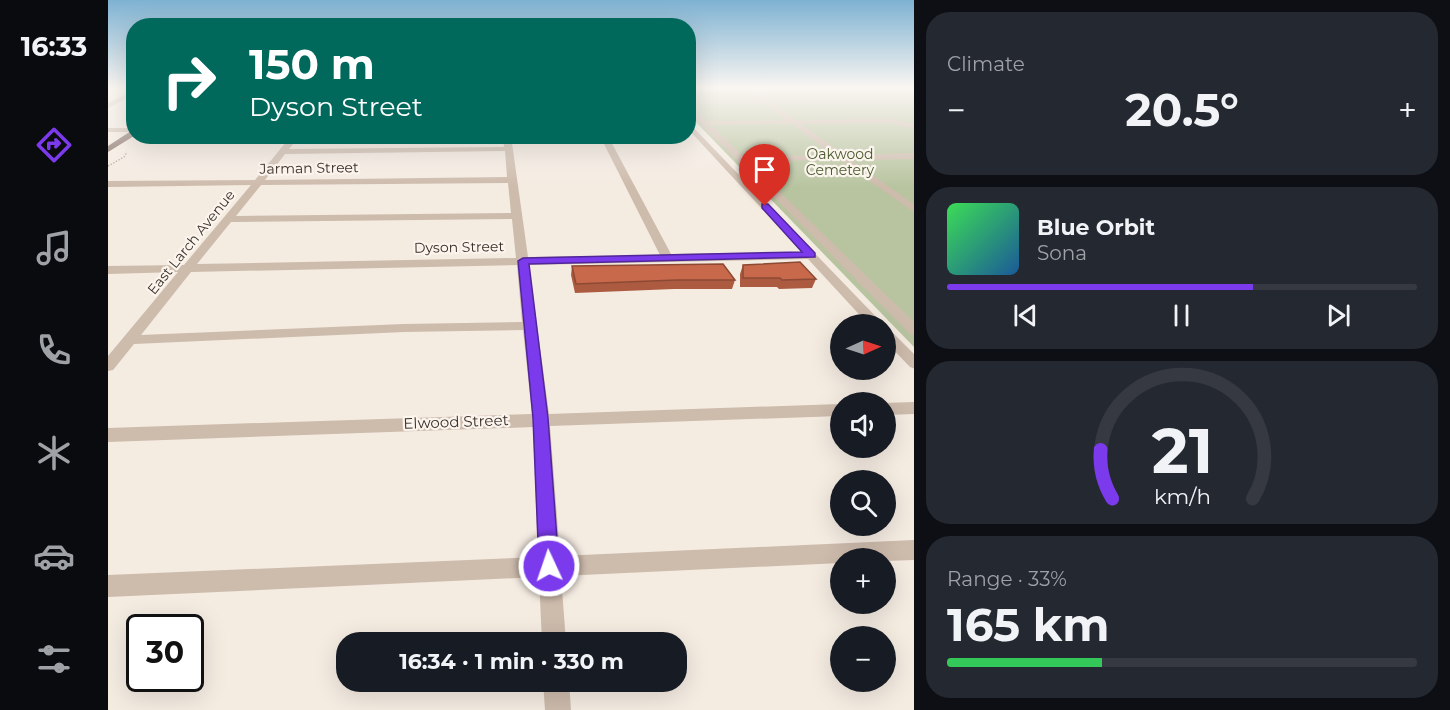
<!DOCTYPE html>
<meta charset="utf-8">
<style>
:root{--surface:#171b24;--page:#242831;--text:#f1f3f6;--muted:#9ea1a6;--line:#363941;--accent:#7c3aed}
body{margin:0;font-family:Montserrat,sans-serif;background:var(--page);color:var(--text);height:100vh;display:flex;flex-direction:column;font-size:22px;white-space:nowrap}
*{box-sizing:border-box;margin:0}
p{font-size:20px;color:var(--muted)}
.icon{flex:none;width:33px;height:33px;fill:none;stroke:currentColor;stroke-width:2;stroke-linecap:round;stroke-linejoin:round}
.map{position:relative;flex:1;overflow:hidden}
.sheet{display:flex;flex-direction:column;gap:12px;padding:12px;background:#0d0f14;width:536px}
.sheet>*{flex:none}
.hud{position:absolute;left:18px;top:18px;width:570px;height:126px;border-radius:24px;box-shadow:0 6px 24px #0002;background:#00695c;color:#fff;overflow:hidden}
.needle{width:39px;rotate:87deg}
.tools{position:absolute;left:722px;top:314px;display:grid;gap:12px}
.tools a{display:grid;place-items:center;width:66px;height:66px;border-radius:50%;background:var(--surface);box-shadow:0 6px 24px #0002;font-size:30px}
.speed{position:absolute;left:18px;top:614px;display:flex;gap:12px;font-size:30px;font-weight:700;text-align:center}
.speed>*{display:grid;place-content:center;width:78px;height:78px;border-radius:50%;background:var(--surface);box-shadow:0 6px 24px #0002;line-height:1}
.speed .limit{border:3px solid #111;border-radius:9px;background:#fff;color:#111}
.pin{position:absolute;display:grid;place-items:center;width:51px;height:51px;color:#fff;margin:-62px -26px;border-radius:50% 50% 50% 0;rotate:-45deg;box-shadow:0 0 6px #0007}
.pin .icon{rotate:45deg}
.me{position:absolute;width:66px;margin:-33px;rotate:357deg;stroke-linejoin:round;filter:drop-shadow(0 0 4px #0008)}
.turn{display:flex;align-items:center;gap:21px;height:126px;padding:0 24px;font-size:27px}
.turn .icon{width:78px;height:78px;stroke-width:2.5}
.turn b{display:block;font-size:42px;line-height:51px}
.big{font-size:45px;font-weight:700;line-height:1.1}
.sheet .tile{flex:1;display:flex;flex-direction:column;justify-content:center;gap:9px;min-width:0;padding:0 21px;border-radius:24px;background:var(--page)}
.sheet .dial{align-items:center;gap:0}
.dial svg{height:156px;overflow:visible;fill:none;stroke:var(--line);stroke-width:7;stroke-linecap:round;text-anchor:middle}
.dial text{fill:var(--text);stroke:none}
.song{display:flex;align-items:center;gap:18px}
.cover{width:72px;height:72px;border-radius:9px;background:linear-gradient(135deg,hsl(130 70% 55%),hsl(210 70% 35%))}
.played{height:6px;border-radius:3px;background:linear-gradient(90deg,var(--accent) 65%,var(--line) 65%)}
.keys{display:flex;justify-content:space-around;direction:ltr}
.heat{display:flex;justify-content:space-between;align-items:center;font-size:33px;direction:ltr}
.charge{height:9px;border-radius:4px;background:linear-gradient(90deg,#34c759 33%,var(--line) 0)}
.trip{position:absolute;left:228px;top:632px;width:351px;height:60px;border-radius:24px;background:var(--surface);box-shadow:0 6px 24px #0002;font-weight:700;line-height:60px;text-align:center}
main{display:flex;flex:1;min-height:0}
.tabs{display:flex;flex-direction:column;width:108px;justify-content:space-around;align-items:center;background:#090b0e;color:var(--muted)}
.tabs .icon{width:42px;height:42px}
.tabs .active{color:var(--accent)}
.tabs b{font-size:27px;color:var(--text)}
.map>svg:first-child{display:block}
.green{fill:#b8c4a0}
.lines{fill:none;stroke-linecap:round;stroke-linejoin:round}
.path{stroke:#b9a596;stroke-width:1.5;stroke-dasharray:1.5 1.5;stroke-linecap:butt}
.minor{fill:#cdbbac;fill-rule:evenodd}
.major{fill:#7d675c;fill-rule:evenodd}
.wall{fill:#ac5a40}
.building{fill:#c8694b;stroke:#8c4a34;stroke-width:1.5}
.route{fill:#7c3aed;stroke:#51269a;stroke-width:1.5}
.labels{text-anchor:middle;stroke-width:4.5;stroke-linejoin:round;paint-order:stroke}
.far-park-label{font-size:14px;fill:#4a5a2e;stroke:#fbf5ee}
.far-street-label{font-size:14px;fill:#3b302b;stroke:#fbf5ee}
.street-label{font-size:15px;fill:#3b302b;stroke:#fbf5ee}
</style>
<main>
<nav class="tabs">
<b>16:33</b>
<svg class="icon active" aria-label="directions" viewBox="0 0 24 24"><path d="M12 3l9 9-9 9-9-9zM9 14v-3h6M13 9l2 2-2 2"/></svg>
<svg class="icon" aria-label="music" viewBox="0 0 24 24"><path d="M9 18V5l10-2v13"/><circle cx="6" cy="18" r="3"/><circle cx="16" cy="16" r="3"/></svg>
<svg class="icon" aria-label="phone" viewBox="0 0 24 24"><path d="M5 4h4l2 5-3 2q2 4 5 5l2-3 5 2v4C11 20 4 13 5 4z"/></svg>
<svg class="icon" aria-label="climate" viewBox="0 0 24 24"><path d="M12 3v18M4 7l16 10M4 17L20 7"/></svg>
<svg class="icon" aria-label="car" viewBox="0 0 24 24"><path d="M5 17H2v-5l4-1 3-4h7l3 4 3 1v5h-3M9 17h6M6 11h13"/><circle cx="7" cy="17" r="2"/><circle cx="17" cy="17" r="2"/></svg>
<svg class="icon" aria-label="filters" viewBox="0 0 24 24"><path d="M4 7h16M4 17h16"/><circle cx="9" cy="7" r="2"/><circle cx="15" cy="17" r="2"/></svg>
</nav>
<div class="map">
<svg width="807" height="710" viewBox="0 0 807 710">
<rect width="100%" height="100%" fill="#f4ebe1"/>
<polygon class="green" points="581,87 806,87 806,347 581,115"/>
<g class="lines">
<polyline class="path" points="0,166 16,157 19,152"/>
<g class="minor">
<path d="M 646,87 L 652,87 L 651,94 L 654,97 L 687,120 L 783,119 L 807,125 L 807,129 L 783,123 L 693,124 L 736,155 L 807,153 L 807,159 L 743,160 L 807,205 L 807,213 L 732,160 L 640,161 L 807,323 L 807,335 L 802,334 L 580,111 L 580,105 L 598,121 L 678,120 L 646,95 ZM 684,124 L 725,155 L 635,156 L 603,125 Z"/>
<polygon points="26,90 26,95 0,108 0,103"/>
<path d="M 580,122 L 775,324 L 760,324 L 700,259 L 421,265 L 441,414 L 732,404 L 732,416 L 442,426 L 452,556 L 807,540 L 807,560 L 777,561 L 777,558 L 732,558 L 732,563 L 453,576 L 458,642 L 434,642 L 431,577 L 0,597 L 0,575 L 430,557 L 425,427 L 0,442 L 0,428 L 424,414 L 415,330 L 296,332 L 26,344 L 5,370 L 0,371 L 0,356 L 70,272 L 0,274 L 0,266 L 76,265 L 143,185 L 0,187 L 0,181 L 147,180 L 183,136 L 192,136 L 181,149 L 396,147 L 395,136 L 403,136 L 420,257 L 552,255 L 492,136 L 500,136 L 563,254 L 694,252 L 580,129 ZM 397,151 L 399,177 L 157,180 L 177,154 ZM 400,183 L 403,213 L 128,216 L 153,185 ZM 404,219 L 408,258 L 89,264 L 123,222 ZM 409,265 L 414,322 L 296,324 L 33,335 L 83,272 Z"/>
<rect x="0" y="128" width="26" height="4"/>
<polygon points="777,329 782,330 807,355 807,369 802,367 777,341"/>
<polygon points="807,402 807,414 777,415 777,403"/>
<polygon points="435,681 461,681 463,710 437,710"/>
</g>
<polygon class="major" points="23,131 26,131 26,136 0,152 0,146"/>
</g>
<g class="wall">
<polygon points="635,265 708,279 704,288 671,289 669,287 632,287 632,274"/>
<polygon points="464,266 627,280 624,289 566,289 467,293 463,275"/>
</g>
<g class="building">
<polygon points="692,262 708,279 674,280 672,278 635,278 635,265"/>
<polygon points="615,264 627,280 568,280 468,284 464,266"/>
</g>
<linearGradient id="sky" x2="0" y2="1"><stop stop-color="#7eb2d2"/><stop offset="0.47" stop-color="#faf6f2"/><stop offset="1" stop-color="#faf6f2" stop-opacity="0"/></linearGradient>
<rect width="807" height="187" fill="url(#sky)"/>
<polygon class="route" points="654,204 660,204 707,253 707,257 421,264 440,418 451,566 448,572 441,575 434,572 431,566 425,418 410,261 415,258 694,252 654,208"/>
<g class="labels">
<g class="far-park-label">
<text x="732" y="159">Oakwood<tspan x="732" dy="16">Cemetery</tspan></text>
</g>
<g class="far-street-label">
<text transform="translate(201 168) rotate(-1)" y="5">Jarman Street</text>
<text transform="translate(83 242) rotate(-51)" y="5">East Larch Avenue</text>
<text transform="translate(351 247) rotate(-1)" y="5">Dyson Street</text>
</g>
<g class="street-label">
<text transform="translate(348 422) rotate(-2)" y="5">Elwood Street</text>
</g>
</g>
</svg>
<div class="tools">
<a><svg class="needle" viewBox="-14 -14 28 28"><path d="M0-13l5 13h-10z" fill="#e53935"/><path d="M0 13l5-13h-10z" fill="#9ea1a6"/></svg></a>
<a><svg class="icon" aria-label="sound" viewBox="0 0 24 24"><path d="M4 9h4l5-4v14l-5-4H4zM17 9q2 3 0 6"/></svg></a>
<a><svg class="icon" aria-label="search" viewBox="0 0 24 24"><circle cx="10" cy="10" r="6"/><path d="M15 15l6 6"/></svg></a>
<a>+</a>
<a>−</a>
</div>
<div class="speed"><div class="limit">30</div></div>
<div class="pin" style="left:657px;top:206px;background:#d93025"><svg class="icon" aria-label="arrive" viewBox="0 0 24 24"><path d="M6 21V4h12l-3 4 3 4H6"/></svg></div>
<svg class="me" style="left:441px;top:566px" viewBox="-20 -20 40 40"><circle r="17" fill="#7c3aed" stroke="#fff" stroke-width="3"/><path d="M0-11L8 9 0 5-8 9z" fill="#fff"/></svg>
<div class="trip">16:34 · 1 min · 330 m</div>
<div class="hud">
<div class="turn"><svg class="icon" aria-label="right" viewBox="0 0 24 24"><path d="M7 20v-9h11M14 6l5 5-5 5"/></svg><div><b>150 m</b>Dyson Street</div></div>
</div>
</div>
<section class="sheet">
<div class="tile"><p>Climate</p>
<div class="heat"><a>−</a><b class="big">20.5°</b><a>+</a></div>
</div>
<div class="tile">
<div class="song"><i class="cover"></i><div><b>Blue Orbit</b><p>Sona</p></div></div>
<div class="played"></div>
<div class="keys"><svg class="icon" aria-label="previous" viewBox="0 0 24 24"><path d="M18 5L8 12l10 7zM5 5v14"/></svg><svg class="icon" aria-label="pause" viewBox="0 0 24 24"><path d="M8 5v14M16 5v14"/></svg><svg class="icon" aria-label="next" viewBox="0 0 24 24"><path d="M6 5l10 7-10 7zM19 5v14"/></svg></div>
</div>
<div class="tile dial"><svg viewBox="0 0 100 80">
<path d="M14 69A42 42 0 1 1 86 69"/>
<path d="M14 69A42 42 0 0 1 8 44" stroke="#7c3aed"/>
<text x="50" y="56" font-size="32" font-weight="700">21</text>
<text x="50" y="72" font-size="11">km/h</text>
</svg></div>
<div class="tile"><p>Range · 33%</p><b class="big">165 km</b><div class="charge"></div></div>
</section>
</main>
